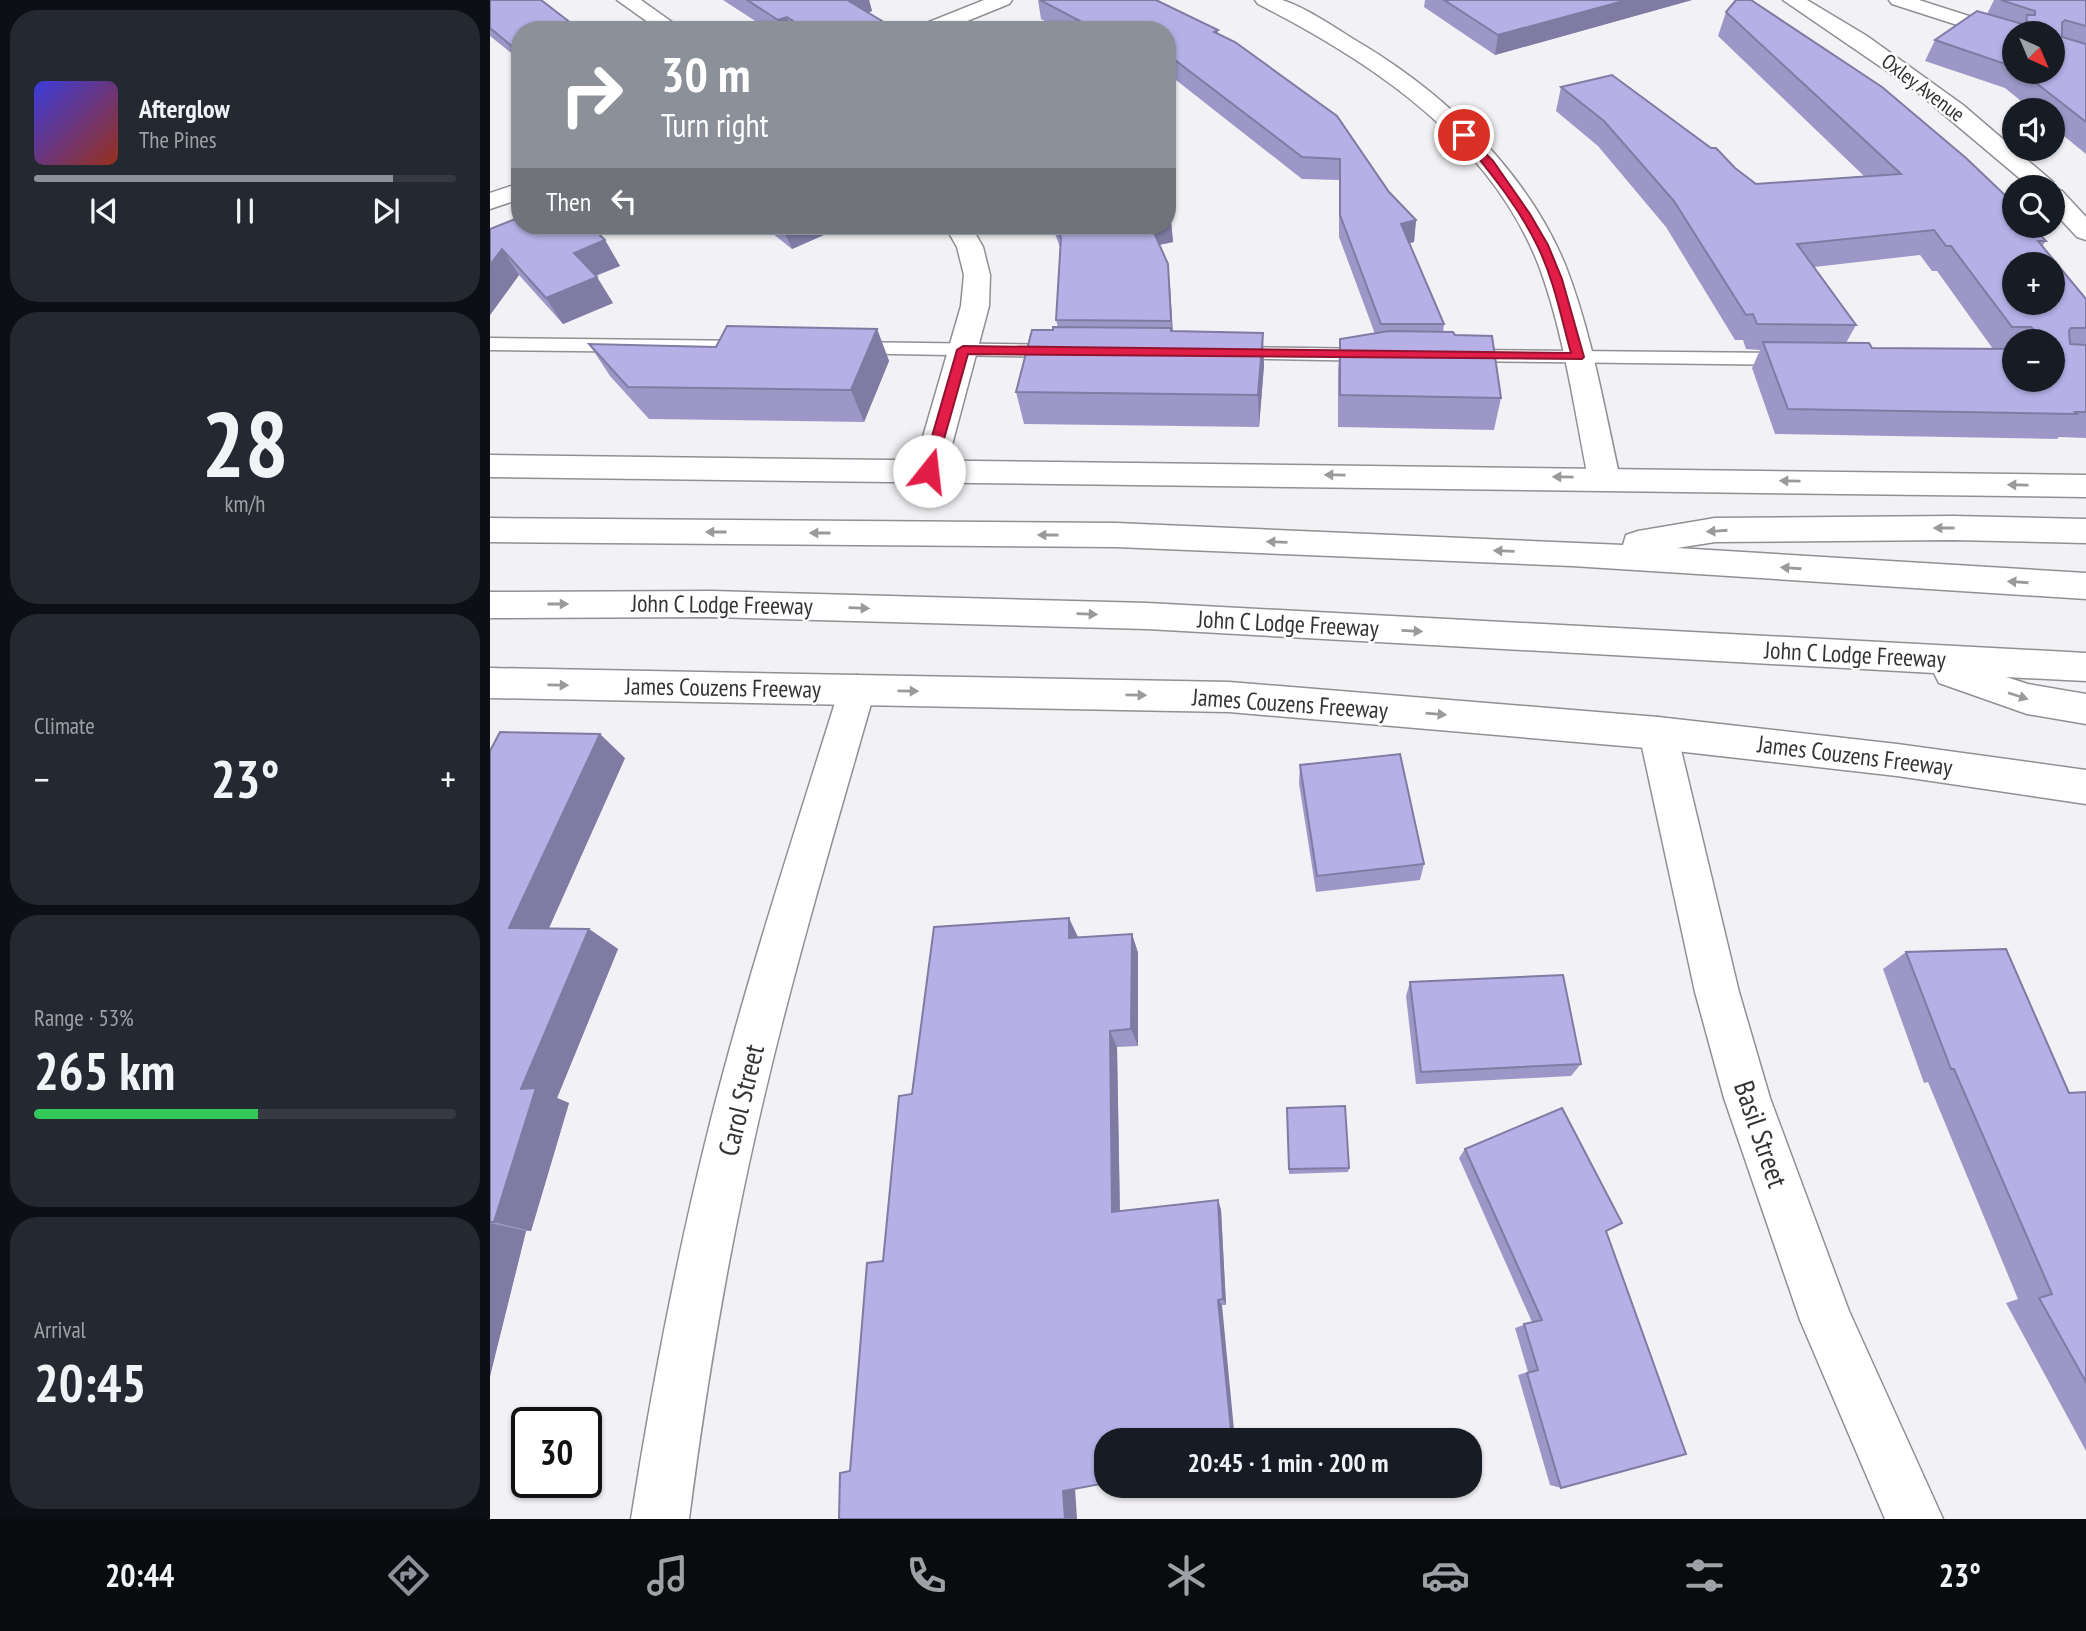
<!DOCTYPE html>
<meta charset="utf-8">
<style>
:root{--surface:#171b24;--page:#242831;--text:#f1f3f6;--muted:#9ea1a6;--line:#363941;--accent:#8c9099}
body{margin:0;font-family:"PT Sans Narrow",sans-serif;background:var(--page);color:var(--text);height:100vh;display:flex;flex-direction:column;font-size:26px;white-space:nowrap}
*{box-sizing:border-box;margin:0}
p{font-size:23px;color:var(--muted)}
.icon{flex:none;width:38px;height:38px;fill:none;stroke:currentColor;stroke-width:2;stroke-linecap:round;stroke-linejoin:round}
.map{position:relative;flex:1;overflow:hidden}
.drawer{display:flex;flex-direction:column;gap:10px;padding:10px;background:#0d0f14;width:490px}
.drawer>*{flex:none}
.top-card{position:absolute;left:21px;top:21px;width:665px;height:214px;border-radius:28px;box-shadow:0 2px 5px #0004;background:#8c9099;color:#fff;overflow:hidden}
.needle{width:46px;rotate:136deg}
.buttons{position:absolute;left:1512px;top:21px;display:grid;gap:14px}
.buttons a{display:grid;place-items:center;width:63px;height:63px;border-radius:50%;background:var(--surface);box-shadow:0 2px 5px #0004;font-size:35px}
.speed{position:absolute;left:21px;top:1407px;display:flex;gap:14px;font-size:35px;font-weight:700;text-align:center}
.speed>*{display:grid;place-content:center;width:91px;height:91px;border-radius:50%;background:var(--surface);box-shadow:0 2px 5px #0004;line-height:1}
.speed .limit{border:4px solid #111;border-radius:10px;background:#fff;color:#111}
.pin{position:absolute;display:grid;place-items:center;width:60px;height:60px;color:#fff;margin:-30px;border:4px solid #fff;border-radius:50%;box-shadow:0 2px 7px #0007}
.me{position:absolute;width:77px;margin:-38px;rotate:16deg;stroke-linejoin:round;filter:drop-shadow(0 0 5px #0008)}
.turn{display:flex;align-items:center;gap:24px;height:147px;padding:0 35px;font-size:32px}
.turn .icon{width:91px;height:91px;stroke-width:2.5}
.turn b{display:block;font-size:49px;line-height:60px}
.then{display:flex;align-items:center;height:66px;padding:0 35px;background:#0003;gap:14px;font-size:26px}
.big{font-size:52px;font-weight:600;line-height:1.1}
.drawer .card{flex:1;display:flex;flex-direction:column;justify-content:center;gap:10px;min-width:0;padding:0 24px;border-radius:28px;background:var(--page)}
.drawer .dial{align-items:center;gap:0}
.dial b{font-size:91px;line-height:1}
.song{display:flex;align-items:center;gap:21px}
.cover{width:84px;height:84px;border-radius:10px;background:linear-gradient(135deg,hsl(240 70% 55%),hsl(10 70% 35%))}
.played{height:7px;border-radius:4px;background:linear-gradient(90deg,var(--accent) 85%,var(--line) 85%)}
.keys{display:flex;justify-content:space-around;direction:ltr}
.heat{display:flex;justify-content:space-between;align-items:center;font-size:38px;direction:ltr}
.charge{height:10px;border-radius:5px;background:linear-gradient(90deg,#34c759 53%,var(--line) 0)}
.trip{position:absolute;left:604px;top:1428px;width:388px;height:70px;border-radius:28px;background:var(--surface);box-shadow:0 2px 5px #0004;font-weight:600;line-height:70px;text-align:center}
.menu{display:flex;height:112px;justify-content:space-around;align-items:center;background:#090b0e;color:var(--muted)}
.menu .icon{width:49px;height:49px}
.menu .selected{color:var(--accent)}
.menu b{font-size:32px;color:var(--text)}
main{display:flex;flex:1;min-height:0}
.map>svg:first-child{display:block}
.lines{fill:none;stroke-linecap:round;stroke-linejoin:round}
.service-casing{stroke:#909094;stroke-width:3}
.minor-casing{stroke:#909094;stroke-width:3}
.tertiary-casing{stroke:#909094;stroke-width:3}
.secondary-casing{stroke:#909094;stroke-width:3}
.motorway-casing{stroke:#909094;stroke-width:3}
.service{fill:#fff;fill-rule:evenodd}
.minor{fill:#fff;fill-rule:evenodd}
.tertiary{fill:#fff;fill-rule:evenodd}
.secondary{fill:#fff;fill-rule:evenodd}
.motorway{fill:#fff;fill-rule:evenodd}
.wall{fill:#9d97c7;fill-rule:evenodd}
.shaded-wall{fill:#7f7ba2}
.building{fill:#b6b0e7;stroke:#7f7ba2;stroke-width:2;fill-rule:evenodd}
.oneway{fill:#9a9a9a}
.route{fill:#e11d48;stroke:#92132f;stroke-width:2}
.labels{text-anchor:middle;stroke-width:5;stroke-linejoin:round;paint-order:stroke}
.far-street-label{font-size:21px;fill:#343436;stroke:#fff}
.street-label{font-size:24px;fill:#343436;stroke:#fff}
.near-street-label{font-size:28px;fill:#343436;stroke:#fff}
</style>
<main>
<section class="drawer">
<div class="card">
<div class="song"><i class="cover"></i><div><b>Afterglow</b><p>The Pines</p></div></div>
<div class="played"></div>
<div class="keys"><svg class="icon" aria-label="previous" viewBox="0 0 24 24"><path d="M18 5L8 12l10 7zM5 5v14"/></svg><svg class="icon" aria-label="pause" viewBox="0 0 24 24"><path d="M8 5v14M16 5v14"/></svg><svg class="icon" aria-label="next" viewBox="0 0 24 24"><path d="M6 5l10 7-10 7zM19 5v14"/></svg></div>
</div>
<div class="card dial"><b>28</b><p>km/h</p></div>
<div class="card"><p>Climate</p>
<div class="heat"><a>−</a><b class="big">23°</b><a>+</a></div>
</div>
<div class="card"><p>Range · 53%</p><b class="big">265 km</b><div class="charge"></div></div>
<div class="card"><p>Arrival</p><b class="big">20:45</b></div>
</section>
<div class="map">
<svg width="1596" height="1519" viewBox="0 0 1596 1519">
<rect width="100%" height="100%" fill="#f2f2f6"/>
<g class="lines">
<defs>
<g id="service">
<polygon points="0,338 263,341 270,342 273,347 270,352 263,353 0,350"/>
<polygon points="356,342 575,345 582,346 585,351 582,356 575,357 349,353 346,348 349,343"/>
<polygon points="738,347 886,349 893,350 896,355 893,360 886,361 731,358 728,353 731,348"/>
<polygon points="969,350 1303,353 1310,354 1313,359 1310,364 1303,365 962,361 959,356 962,351"/>
</g>
<g id="minor">
<polygon points="127,0 151,0 193,30 169,30"/>
<path d="M 765,0 C 773,0 784,0 792,0 C 818,8 851,32 875,46 C 959,97 1039,175 1076,267 C 1102,334 1114,408 1130,478 L 1125,486 L 1114,489 L 1103,486 L 1098,478 C 1084,408 1074,333 1049,266 C 1001,141 882,62 768,4 Z"/>
<polygon points="1293,0 1317,0 1377,36 1473,105 1563,182 1565,189 1572,191 1596,217 1596,240 1587,237 1563,211 1563,187 1540,187 1426,91"/>
<polygon points="1399,0 1429,0 1532,33 1524,33 1524,43 1517,41 1402,4"/>
<polygon points="455,226 481,226 493,247 500,275 499,306 455,471 450,479 439,482 428,479 423,471 471,306 474,275 467,247"/>
<path d="M 367,675 L 380,680 L 385,690 C 344,834 301,977 268,1123 C 238,1254 216,1386 199,1519 L 141,1519 C 162,1386 187,1254 220,1123 C 257,977 304,834 349,690 L 354,680 Z"/>
<polygon points="1168,717 1181,722 1187,733 1249,992 1280,1098 1359,1311 1453,1519 1395,1519 1310,1320 1234,1098 1205,992 1149,733 1155,722"/>
</g>
<g id="tertiary">
<polygon points="494,0 522,0 519,4 455,30 426,30 429,26"/>
<polygon points="30,183 30,199 0,209 0,193"/>
</g>
<g id="secondary">
<polygon points="0,455 1596,475 1596,497 0,477"/>
<polygon points="0,668 739,682 1168,717 1407,744 1596,770 1596,804 1407,776 1168,749 739,712 0,698"/>
</g>
<g id="motorway">
<polygon points="1463,516 1596,519 1596,543 1463,540 1225,542 1187,548 1596,573 1596,599 1082,566 626,547 0,542 0,518 626,523 1133,545 1136,535 1148,531 1225,518"/>
<polygon points="222,591 657,603 1596,653 1596,681 1516,677 1538,684 1596,694 1596,724 1537,714 1449,683 1444,673 657,629 222,617 0,618 0,592"/>
</g>
</defs>
<use href="#service" class="service-casing"/>
<use href="#minor" class="minor-casing"/>
<use href="#tertiary" class="tertiary-casing"/>
<use href="#secondary" class="secondary-casing"/>
<use href="#motorway" class="motorway-casing"/>
<use href="#service" class="service"/>
<use href="#minor" class="minor"/>
<use href="#tertiary" class="tertiary"/>
<use href="#secondary" class="secondary"/>
<use href="#motorway" class="motorway"/>
</g>
<g class="wall">
<polygon points="0,0 30,30 30,60 0,36"/>
<polygon points="233,0 379,0 382,11 378,13 407,30 279,30"/>
<polygon points="548,0 666,0 728,30 728,34 899,192 926,220 924,242 919,243 954,324 953,332 965,335 1011,398 1004,430 848,427 848,371 850,339 885,334 849,237 849,180 812,179 677,73 677,30 572,30 551,19"/>
<polygon points="935,0 1202,0 1005,55 934,7"/>
<path d="M 1504,0 L 1596,0 L 1596,154 L 1563,127 L 1563,110 L 1542,110 L 1515,88 L 1435,61 L 1445,40 L 1497,14 ZM 1524,33 L 1563,72 L 1524,72 Z"/>
<path d="M 1236,12 L 1556,241 L 1552,246 L 1596,299 L 1596,438 L 1569,437 L 1567,439 L 1285,434 L 1262,368 L 1270,350 L 1256,349 L 1253,340 L 1245,340 L 1176,227 L 1108,146 L 1066,111 L 1071,87 L 1245,168 L 1266,184 L 1374,176 L 1228,36 ZM 1430,255 L 1442,271 L 1447,271 L 1503,349 L 1382,348 L 1356,343 L 1366,325 L 1324,267 ZM 1524,341 L 1563,341 L 1524,380 Z"/>
<polygon points="25,215 115,240 130,266 106,276 123,303 73,324 29,275 0,315 0,229 27,218"/>
<polygon points="681,221 683,242 669,245 680,286 683,331 774,365 769,427 534,424 526,392 563,330 568,327 566,320 570,247 562,226 677,226"/>
<polygon points="273,226 352,226 352,227 302,249"/>
<polygon points="387,329 399,361 374,422 159,419 120,376 99,344 226,347"/>
<polygon points="0,751 135,758 59,928 99,929 128,949 67,1098 79,1103 41,1231 36,1231 0,1376"/>
<polygon points="810,765 934,864 930,880 826,892 809,783"/>
<polygon points="642,934 648,953 648,1046 627,1047 630,1212 728,1200 731,1210 736,1305 732,1305 360,1471 393,1261 587,937"/>
<polygon points="1416,952 1579,1093 1596,1092 1596,1451 1516,1303 1528,1299 1438,1082 1434,1083 1393,969"/>
<polygon points="920,982 1091,1064 1081,1076 926,1084 916,996"/>
<polygon points="797,1108 859,1168 858,1172 799,1174"/>
<polygon points="975,1149 1117,1232 1071,1488 1060,1485 1028,1375 1038,1372 1025,1328 1042,1322 969,1158"/>
</g>
<g class="shaded-wall">
<polygon points="355,0 379,0 382,11 361,19"/>
<polygon points="1137,0 1202,0 1005,55 1008,35"/>
<polygon points="297,17 302,30 292,30 288,20"/>
<polygon points="332,25 334,30 317,30"/>
<polygon points="926,220 924,242 909,246 911,224"/>
<polygon points="677,221 681,221 683,242 663,246 660,226 677,226"/>
<polygon points="295,226 352,226 352,227 302,249 292,227"/>
<polygon points="115,240 130,266 99,278 84,253"/>
<polygon points="12,249 29,275 0,315 0,265"/>
<polygon points="678,264 680,286 683,343 681,321"/>
<polygon points="107,277 123,303 73,324 56,298"/>
<polygon points="387,329 399,361 374,422 361,390"/>
<polygon points="773,333 774,365 769,427 768,395"/>
<polygon points="110,734 135,758 50,948 19,928"/>
<polygon points="579,918 588,937 579,938"/>
<polygon points="99,929 128,949 67,1098 79,1103 41,1231 4,1222 31,1089"/>
<polygon points="642,934 648,953 648,1046 641,1029"/>
<polygon points="620,1031 627,1047 630,1222 622,1212"/>
<polygon points="728,1200 731,1210 736,1305 733,1299"/>
<polygon points="0,1223 36,1231 0,1376"/>
<polygon points="728,1300 732,1305 745,1440 742,1440"/>
<polygon points="585,1488 587,1519 575,1519 573,1491"/>
</g>
<g class="building">
<polygon points="0,0 51,0 90,30 30,30 30,53 0,28"/>
<polygon points="257,0 357,0 407,30 334,30 332,25 317,30 297,17 288,20"/>
<polygon points="550,0 666,0 728,30 724,32 745,42 847,116 899,192 926,220 911,224 954,324 891,324 850,215 850,159 812,157 677,54 677,30 607,30"/>
<polygon points="954,0 1137,0 1008,35"/>
<path d="M 1246,0 L 1261,0 L 1392,87 L 1476,158 L 1519,199 L 1524,205 L 1524,226 L 1542,226 L 1556,241 L 1548,241 L 1596,299 L 1596,328 L 1581,328 L 1579,331 L 1580,344 L 1596,345 L 1596,412 L 1585,412 L 1587,414 L 1298,409 L 1273,342 L 1379,343 L 1382,348 L 1524,349 L 1524,380 L 1563,380 L 1563,341 L 1544,341 L 1544,330 L 1541,327 L 1522,327 L 1461,246 L 1456,246 L 1444,230 L 1307,244 L 1366,325 L 1267,324 L 1263,314 L 1256,315 L 1184,201 L 1114,121 L 1071,87 L 1122,75 L 1221,148 L 1226,148 L 1245,168 L 1266,184 L 1411,174 L 1236,12 ZM 1524,264 L 1563,264 L 1563,303 L 1524,303 Z"/>
<polygon points="1511,0 1596,0 1596,26 1575,20 1572,23 1572,37 1596,44 1596,122 1532,72 1563,72 1563,33 1524,33 1524,67 1445,40 1487,11 1536,25 1537,15 1545,15 1545,11"/>
<polygon points="677,213 681,221 677,221"/>
<polygon points="30,214 30,226 100,226 115,240 84,253 107,277 56,298 12,249 0,265 0,229 28,218 25,215"/>
<polygon points="566,226 661,226 678,264 681,321 566,320 571,238"/>
<polygon points="237,326 387,329 361,390 138,387 99,344 226,347"/>
<polygon points="563,327 681,328 681,331 773,333 768,395 526,392 542,330 563,330"/>
<polygon points="899,331 963,332 965,335 1002,336 1011,398 850,395 850,339"/>
<polygon points="10,732 110,734 19,928 99,929 31,1089 46,1088 4,1222 0,1222 0,751"/>
<polygon points="910,754 934,864 827,876 810,765"/>
<polygon points="579,918 579,938 642,934 641,1029 620,1031 622,1212 728,1200 733,1299 728,1300 742,1440 616,1440 616,1483 573,1491 575,1519 349,1519 350,1473 360,1471 377,1263 393,1261 409,1096 422,1094 444,927"/>
<polygon points="1516,949 1579,1093 1596,1092 1596,1382 1549,1298 1562,1294 1464,1069 1461,1069 1416,952"/>
<polygon points="1073,975 1091,1064 931,1072 920,982"/>
<polygon points="855,1106 859,1168 799,1169 797,1108"/>
<polygon points="1072,1108 1132,1223 1116,1231 1196,1454 1071,1488 1037,1373 1048,1370 1034,1324 1052,1320 975,1149"/>
</g>
<defs><path id="oneway-solid" d="M-6-.8H1V-3.2L6.5 0L1 3.2V.8H-6Z" transform="scale(1.75)"/></defs>
<g class="oneway">
<use href="#oneway-solid" transform="translate(845 475) rotate(-179)"/>
<use href="#oneway-solid" transform="translate(1073 477) rotate(-179)"/>
<use href="#oneway-solid" transform="translate(1300 481) rotate(-179)"/>
<use href="#oneway-solid" transform="translate(1528 485) rotate(-179)"/>
<use href="#oneway-solid" transform="translate(1454 528) rotate(180)"/>
<use href="#oneway-solid" transform="translate(1227 531) rotate(176)"/>
<use href="#oneway-solid" transform="translate(226 532) rotate(-180)"/>
<use href="#oneway-solid" transform="translate(330 533) rotate(-180)"/>
<use href="#oneway-solid" transform="translate(558 535) rotate(-180)"/>
<use href="#oneway-solid" transform="translate(787 542) rotate(-178)"/>
<use href="#oneway-solid" transform="translate(1014 551) rotate(-178)"/>
<use href="#oneway-solid" transform="translate(1301 568) rotate(-176)"/>
<use href="#oneway-solid" transform="translate(1528 582) rotate(-176)"/>
<use href="#oneway-solid" transform="translate(68 604)"/>
<use href="#oneway-solid" transform="translate(369 608) rotate(2)"/>
<use href="#oneway-solid" transform="translate(597 614) rotate(2)"/>
<use href="#oneway-solid" transform="translate(922 631) rotate(3)"/>
<use href="#oneway-solid" transform="translate(68 685) rotate(1)"/>
<use href="#oneway-solid" transform="translate(418 691) rotate(1)"/>
<use href="#oneway-solid" transform="translate(646 695) rotate(1)"/>
<use href="#oneway-solid" transform="translate(1528 696) rotate(18)"/>
<use href="#oneway-solid" transform="translate(946 714) rotate(5)"/>
</g>
<path class="route" d="M 974,132 L 1003,161 L 1040,214 L 1058,245 L 1072,279 L 1094,357 L 1092,359 L 478,354 L 445,471 L 439,476 L 434,475 L 432,471 L 467,350 L 473,346 L 1081,353 C 1071,317 1064,279 1047,245 C 1027,204 998,170 970,135 Z"/>
<g class="labels">
<g class="far-street-label">
<text transform="translate(1433 88) rotate(37)" y="7">Oxley Avenue</text>
</g>
<g class="street-label">
<text transform="translate(232 605) rotate(1)" y="8">John C Lodge Freeway</text>
<text transform="translate(798 624) rotate(3)" y="8">John C Lodge Freeway</text>
<text transform="translate(1365 655) rotate(3)" y="8">John C Lodge Freeway</text>
<text transform="translate(233 688) rotate(1)" y="8">James Couzens Freeway</text>
<text transform="translate(800 704) rotate(4)" y="8">James Couzens Freeway</text>
<text transform="translate(1365 756) rotate(7)" y="8">James Couzens Freeway</text>
</g>
<g class="near-street-label">
<text transform="translate(251 1100) rotate(-76)" y="10">Carol Street</text>
<text transform="translate(1271 1134) rotate(71)" y="10">Basil Street</text>
</g>
</g>
</svg>
<div class="buttons">
<a><svg class="needle" viewBox="-14 -14 28 28"><path d="M0-13l5 13h-10z" fill="#e53935"/><path d="M0 13l5-13h-10z" fill="#9ea1a6"/></svg></a>
<a><svg class="icon" aria-label="sound" viewBox="0 0 24 24"><path d="M4 9h4l5-4v14l-5-4H4zM17 9q2 3 0 6"/></svg></a>
<a><svg class="icon" aria-label="search" viewBox="0 0 24 24"><circle cx="10" cy="10" r="6"/><path d="M15 15l6 6"/></svg></a>
<a>+</a>
<a>−</a>
</div>
<div class="speed"><div class="limit">30</div></div>
<div class="pin" style="left:974px;top:135px;background:#d93025"><svg class="icon" aria-label="arrive" viewBox="0 0 24 24"><path d="M6 21V4h12l-3 4 3 4H6"/></svg></div>
<svg class="me" style="left:439px;top:471px" viewBox="-20 -20 40 40"><circle r="19" fill="#fff"/><path d="M0-13L10 11 0 6-10 11z" fill="#e11d48"/></svg>
<div class="trip">20:45 · 1 min · 200 m</div>
<div class="top-card">
<div class="turn"><svg class="icon" aria-label="right" viewBox="0 0 24 24"><path d="M7 20v-9h11M14 6l5 5-5 5"/></svg><div><b>30 m</b>Turn right</div></div>
<div class="then">Then<svg class="icon" aria-label="left" viewBox="0 0 24 24"><path d="M17 20v-9H6M10 6l-5 5 5 5"/></svg></div>
</div>
</div>
</main>
<nav class="menu">
<b>20:44</b>
<svg class="icon selected" aria-label="directions" viewBox="0 0 24 24"><path d="M12 3l9 9-9 9-9-9zM9 14v-3h6M13 9l2 2-2 2"/></svg>
<svg class="icon" aria-label="music" viewBox="0 0 24 24"><path d="M9 18V5l10-2v13"/><circle cx="6" cy="18" r="3"/><circle cx="16" cy="16" r="3"/></svg>
<svg class="icon" aria-label="phone" viewBox="0 0 24 24"><path d="M5 4h4l2 5-3 2q2 4 5 5l2-3 5 2v4C11 20 4 13 5 4z"/></svg>
<svg class="icon" aria-label="climate" viewBox="0 0 24 24"><path d="M12 3v18M4 7l16 10M4 17L20 7"/></svg>
<svg class="icon" aria-label="car" viewBox="0 0 24 24"><path d="M5 17H2v-5l4-1 3-4h7l3 4 3 1v5h-3M9 17h6M6 11h13"/><circle cx="7" cy="17" r="2"/><circle cx="17" cy="17" r="2"/></svg>
<svg class="icon" aria-label="filters" viewBox="0 0 24 24"><path d="M4 7h16M4 17h16"/><circle cx="9" cy="7" r="2"/><circle cx="15" cy="17" r="2"/></svg>
<b>23°</b>
</nav>
